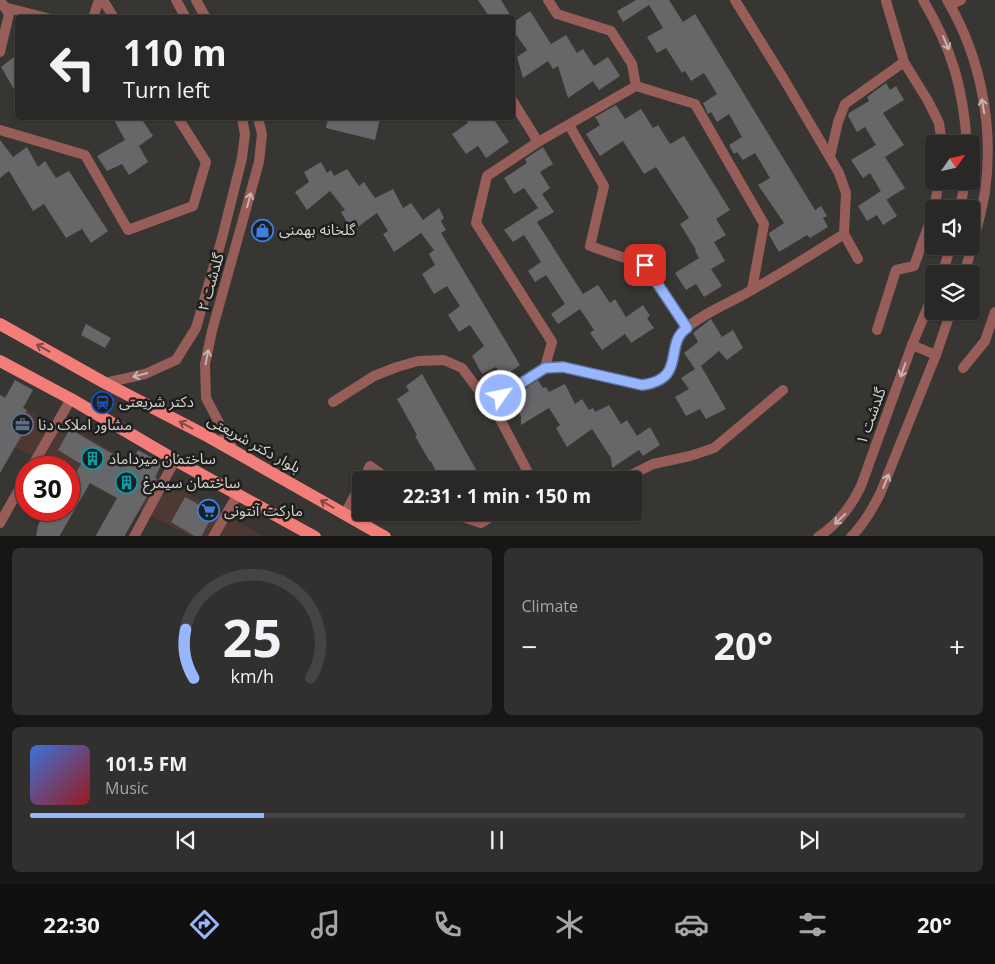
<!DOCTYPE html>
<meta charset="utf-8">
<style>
:root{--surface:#292826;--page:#31302e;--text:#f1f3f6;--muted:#a5a6a7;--line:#454443;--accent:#97b6fd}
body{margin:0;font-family:"Open Sans","Noto Sans Arabic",sans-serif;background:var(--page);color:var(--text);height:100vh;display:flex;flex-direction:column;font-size:19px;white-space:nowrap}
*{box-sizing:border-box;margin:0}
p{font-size:16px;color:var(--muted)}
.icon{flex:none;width:28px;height:28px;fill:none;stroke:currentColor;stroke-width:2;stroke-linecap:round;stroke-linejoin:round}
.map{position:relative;height:536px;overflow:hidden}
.side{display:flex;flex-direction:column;gap:12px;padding:12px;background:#171615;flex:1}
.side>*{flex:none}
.guide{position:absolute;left:15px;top:15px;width:500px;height:105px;border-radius:5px;box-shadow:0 1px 4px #0004,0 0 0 1px var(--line);background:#292826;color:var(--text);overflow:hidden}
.needle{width:32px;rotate:56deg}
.fabs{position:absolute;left:925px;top:135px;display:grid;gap:10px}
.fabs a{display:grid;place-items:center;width:55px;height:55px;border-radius:5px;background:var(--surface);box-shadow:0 1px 4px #0004,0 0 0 1px var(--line);font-size:25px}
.speed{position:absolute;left:15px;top:456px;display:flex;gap:10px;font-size:25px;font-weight:700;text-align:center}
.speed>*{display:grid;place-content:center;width:65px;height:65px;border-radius:50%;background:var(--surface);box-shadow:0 1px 4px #0004,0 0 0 1px var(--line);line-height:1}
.speed .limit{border:8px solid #d22;background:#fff;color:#111}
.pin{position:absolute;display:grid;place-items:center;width:42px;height:42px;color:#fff;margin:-21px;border-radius:10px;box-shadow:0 2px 8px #0006}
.me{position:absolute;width:55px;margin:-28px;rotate:57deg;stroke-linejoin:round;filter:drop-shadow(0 0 4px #0008)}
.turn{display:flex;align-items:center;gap:18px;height:105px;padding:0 25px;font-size:22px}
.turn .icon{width:65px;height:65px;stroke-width:2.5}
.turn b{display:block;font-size:35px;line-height:42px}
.big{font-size:38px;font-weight:700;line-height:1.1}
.side .card{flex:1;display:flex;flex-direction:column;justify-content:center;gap:8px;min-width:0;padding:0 18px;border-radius:8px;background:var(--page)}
.side .dial{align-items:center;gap:0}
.dial svg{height:130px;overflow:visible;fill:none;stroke:var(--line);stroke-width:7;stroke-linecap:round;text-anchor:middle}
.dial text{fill:var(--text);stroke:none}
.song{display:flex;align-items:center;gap:15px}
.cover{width:60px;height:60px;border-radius:8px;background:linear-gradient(135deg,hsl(220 70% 55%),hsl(0 70% 35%))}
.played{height:5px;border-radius:2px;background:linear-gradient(90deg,var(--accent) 25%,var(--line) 25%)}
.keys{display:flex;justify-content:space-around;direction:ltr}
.heat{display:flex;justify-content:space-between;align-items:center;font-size:28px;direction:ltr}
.side .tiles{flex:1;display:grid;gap:12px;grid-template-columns:1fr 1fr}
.card:last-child{grid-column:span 2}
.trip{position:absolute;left:352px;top:471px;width:290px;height:50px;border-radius:5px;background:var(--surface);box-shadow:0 1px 4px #0004,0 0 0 1px var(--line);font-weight:700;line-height:50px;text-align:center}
.tabs{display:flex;height:80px;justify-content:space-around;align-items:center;background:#10100f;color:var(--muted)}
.tabs .icon{width:35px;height:35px}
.tabs .on{color:var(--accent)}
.tabs b{font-size:22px;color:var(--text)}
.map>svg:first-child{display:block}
.commercial{fill:#4d3834}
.building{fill:#676669}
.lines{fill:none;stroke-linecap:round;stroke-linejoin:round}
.minor{stroke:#965d59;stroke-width:10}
.tertiary{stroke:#965d59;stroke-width:10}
.primary{stroke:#f37e79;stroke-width:12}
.oneway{stroke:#c4b6b3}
.oneway2{stroke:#7e4946}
.route-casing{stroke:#6276a4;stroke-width:12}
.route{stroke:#97b6fd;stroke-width:9}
.labels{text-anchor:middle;stroke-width:5;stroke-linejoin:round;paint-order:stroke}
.poi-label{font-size:15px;fill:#d4d3d1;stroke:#1e1e1c;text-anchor:start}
.street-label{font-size:15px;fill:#d4d3d1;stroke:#1e1e1c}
</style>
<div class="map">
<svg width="995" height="537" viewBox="0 0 995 537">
<rect width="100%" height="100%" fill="#373633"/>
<polygon class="commercial" points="0,394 43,419 72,428 263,536 190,536 69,474 69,468 57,467 0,440"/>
<g class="building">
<polygon points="478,0 501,0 512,18 490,18"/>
<polygon points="636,0 669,0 683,22 695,14 815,210 821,206 827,216 823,218 828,227 810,238 807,235 779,252 769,235 769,233 784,223 758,185 770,178 755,153 743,160 737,152 734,154 729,145 742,137 729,114 717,122 711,112 708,114 703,103 717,94 704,73 691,81 685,71 682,73 666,48 657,53 647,37 663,28 649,5 623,22 617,11"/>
<polygon points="530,11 551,44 566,35 577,53 583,49 594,66 608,57 620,76 599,90 593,81 568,98 558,66 553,69 548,61 523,78 517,57 527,50 512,29 512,23"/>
<polygon points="18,54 18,96 1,67"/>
<polygon points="886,83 890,90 896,86 904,100 883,113 904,145 885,157 905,188 886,200 870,173 863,178 851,160 876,145 865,127 857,132 848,116 849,113 869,101 867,97"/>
<polygon points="616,105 625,119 641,109 653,128 658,125 670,144 684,136 730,210 716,219 726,235 714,242 725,261 711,269 722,286 704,297 696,284 686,290 675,273 699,258 695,251 696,250 680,224 689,218 656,167 644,174 623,141 600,156 586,134 600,125 595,117"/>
<polygon points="113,118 141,118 153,136 139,146 148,162 129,175 122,164 107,171 97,156 125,140"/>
<polygon points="328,118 380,118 375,140 326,128"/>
<polygon points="464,118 493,118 509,142 486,158 478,146 466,154 452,134 468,123"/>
<polygon points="0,140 13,157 27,147 38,167 45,161 56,178 69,171 108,231 91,243 82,229 66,238 44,204 33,211 9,171 0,178"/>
<polygon points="543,147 553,164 540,172 550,188 542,194 554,212 537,222 583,294 598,285 610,303 615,299 626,317 643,305 650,316 647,318 654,328 631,343 625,334 602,350 590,333 594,330 580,309 558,324 551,314 565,304 546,275 535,282 528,271 541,262 524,235 513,242 504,230 538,208 524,188 514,194 504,178 527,163 525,159"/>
<polygon points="321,162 327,173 331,170 334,176 347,169 359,186 364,182 375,198 393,189 403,208 411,203 423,220 439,208 444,218 441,221 446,230 441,233 520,365 502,378 496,367 482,374 472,356 484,346 470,325 459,332 448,315 460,306 447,286 434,294 422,274 435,265 429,254 434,250 421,233 394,252 383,234 388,231 377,213 352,231 341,212 345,210 330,191 307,210 295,192 309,182 304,172"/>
<polygon points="881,191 897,216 883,225 877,215 867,221 858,206"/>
<polygon points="711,319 722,337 733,330 743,348 727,360 719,351 701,366 726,409 706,419 700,409 686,416 675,397 689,389 681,378 695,369 684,353 698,342 693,333"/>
<polygon points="86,324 111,338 105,348 81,335"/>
<polygon points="422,374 482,480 440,480 431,461 430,462 415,436 417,435 397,399 409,391 406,386"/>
<polygon points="15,380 33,390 23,408 27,410 23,417 30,421 0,473 0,395 5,398"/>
<polygon points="538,380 543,388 546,387 549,392 565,384 575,404 582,399 589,410 593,408 595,412 609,405 621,424 627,420 637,436 650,427 660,445 643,456 639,450 612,468 611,458 592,429 567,447 556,428 560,425 549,408 521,425 521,416 515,405 524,399 520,392"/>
<polygon points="70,429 130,464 138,450 162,463 155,478 157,479 124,537 95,537 117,498 90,483 59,537 36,537 38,525 47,510 69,510 69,485 81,464 58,450"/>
<polygon points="185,497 203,507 205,505 215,511 201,537 196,537 171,522"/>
</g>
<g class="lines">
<g class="minor">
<polyline points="103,0 114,18"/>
<polyline points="176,0 186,18"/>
<polyline points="196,0 206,18"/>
<polyline points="548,0 557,14 611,31 632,64 636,86"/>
<path d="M 923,0 C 952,49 963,87 967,144"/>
<path d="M 947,0 C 981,57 994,127 985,192 C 980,220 972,247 964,274"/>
<polyline points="886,1 904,62 928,101 939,123 942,144"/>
<polyline points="950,5 961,0"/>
<polyline points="4,7 47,18"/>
<polyline points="93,18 99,0"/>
<polyline points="0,52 9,14 0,0"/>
<polyline points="512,100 538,142"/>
<polyline points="569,125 604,186 590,246 645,265 687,328"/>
<polyline points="0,130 85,155 128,230 193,206 206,162 178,118"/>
<polyline points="830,157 838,122 845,104 904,62"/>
<polyline points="934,209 939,181"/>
<polyline points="960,209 965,181"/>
<polyline points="844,234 858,259"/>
<polyline points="942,274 951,246"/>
<polyline points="877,330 896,270 914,266 934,210"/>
<polyline points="912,345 936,355"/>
<polyline points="545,367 552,342 476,223 487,176 538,142 636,86 695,104 764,224 752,290"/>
<polyline points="963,368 985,341 995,312"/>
<polyline points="105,383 145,374 176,360 196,328 222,238 242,158 245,134 242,118"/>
<polyline points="333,402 374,376 397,367 418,361 444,360 462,368 483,396 491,398 501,396"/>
<polyline points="234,451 206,398 205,364 212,331 259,162 262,134 258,118"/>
<polyline points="363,480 370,466 390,480"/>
<path d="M 532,480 L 500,419 L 498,409 L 501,396 L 545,367 L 563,367 L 642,385 C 687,380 664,350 684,330 C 697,317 726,304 743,295 C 777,276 811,255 844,234 L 846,193 L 839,173 L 782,76 L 735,0"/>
<polyline points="621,480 653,464 690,456 714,448 783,390"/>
<polyline points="448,512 481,523 499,512"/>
<polyline points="345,514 361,483"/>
<polyline points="134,537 175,460"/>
<polyline points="213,537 238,494"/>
<path d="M 818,537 C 838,524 851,507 861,486 L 912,345 L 934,292"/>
<path d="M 851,537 C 864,524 872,510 880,494 L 936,355 L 951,311"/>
</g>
<g class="tertiary">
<polyline points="31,468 71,399"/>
<polyline points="0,523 26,477"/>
</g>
<g class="primary">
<polyline points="0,324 105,383 209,437 385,537"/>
<polyline points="0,361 71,399 175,460 315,537"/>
</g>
</g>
<defs><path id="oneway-shaft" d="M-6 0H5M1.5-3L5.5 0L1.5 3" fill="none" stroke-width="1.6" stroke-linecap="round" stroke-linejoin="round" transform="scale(1.25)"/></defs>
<g class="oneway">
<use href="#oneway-shaft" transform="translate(946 43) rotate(67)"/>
<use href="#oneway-shaft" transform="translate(983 106) rotate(-100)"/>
<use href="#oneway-shaft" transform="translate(249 200) rotate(-75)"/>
<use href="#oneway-shaft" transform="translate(207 357) rotate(-79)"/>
<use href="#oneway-shaft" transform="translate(903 370) rotate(110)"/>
<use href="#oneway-shaft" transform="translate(140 375) rotate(165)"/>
<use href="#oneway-shaft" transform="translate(886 481) rotate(-68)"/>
<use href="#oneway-shaft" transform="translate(840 519) rotate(135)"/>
</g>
<g class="oneway2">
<use href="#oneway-shaft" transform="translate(43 348) rotate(-151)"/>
<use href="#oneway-shaft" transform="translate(186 425) rotate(-152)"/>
<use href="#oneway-shaft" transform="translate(327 504) rotate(-150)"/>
</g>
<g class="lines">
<defs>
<path id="route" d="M 501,396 L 545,368 L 563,367 L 642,385 C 688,379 663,344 687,328 L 645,265"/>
</defs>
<use href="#route" class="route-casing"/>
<use href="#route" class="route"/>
</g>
<defs>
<symbol id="shop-ring" viewBox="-11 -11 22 22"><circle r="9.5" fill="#1e1e1c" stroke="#3f7fe0" stroke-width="1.5"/><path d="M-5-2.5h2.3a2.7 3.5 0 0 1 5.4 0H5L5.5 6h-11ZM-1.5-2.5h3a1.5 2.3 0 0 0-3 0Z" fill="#3f7fe0"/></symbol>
<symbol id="station-ring" viewBox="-11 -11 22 22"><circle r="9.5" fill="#1e1e1c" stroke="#1a4fb4" stroke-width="1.5"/><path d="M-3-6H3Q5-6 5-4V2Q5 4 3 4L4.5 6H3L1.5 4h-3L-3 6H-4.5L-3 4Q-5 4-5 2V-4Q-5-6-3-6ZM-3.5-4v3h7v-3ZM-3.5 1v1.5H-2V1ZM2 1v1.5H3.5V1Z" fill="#1a4fb4"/></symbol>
<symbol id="office-ring" viewBox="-11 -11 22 22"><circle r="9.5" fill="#1e1e1c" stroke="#5c6f8a" stroke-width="1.5"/><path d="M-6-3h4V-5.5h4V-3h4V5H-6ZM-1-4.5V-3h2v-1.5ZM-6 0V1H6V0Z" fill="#5c6f8a"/></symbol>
<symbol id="building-ring" viewBox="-11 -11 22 22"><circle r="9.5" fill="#1e1e1c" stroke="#0f9aa8" stroke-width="1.5"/><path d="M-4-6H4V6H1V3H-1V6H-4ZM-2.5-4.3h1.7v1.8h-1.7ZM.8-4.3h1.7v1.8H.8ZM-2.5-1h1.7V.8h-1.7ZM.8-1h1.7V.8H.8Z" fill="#0f9aa8"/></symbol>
<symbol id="supermarket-ring" viewBox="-11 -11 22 22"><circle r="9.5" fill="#1e1e1c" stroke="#3f7fe0" stroke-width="1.5"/><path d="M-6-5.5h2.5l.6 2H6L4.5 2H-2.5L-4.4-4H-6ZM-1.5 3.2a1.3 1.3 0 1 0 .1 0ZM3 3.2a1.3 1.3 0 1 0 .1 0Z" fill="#3f7fe0"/></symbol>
</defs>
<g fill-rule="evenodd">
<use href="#shop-ring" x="250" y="218" width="25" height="25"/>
<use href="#station-ring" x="90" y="390" width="25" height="25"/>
<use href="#office-ring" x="10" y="412" width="25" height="25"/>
<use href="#building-ring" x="80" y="446" width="25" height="25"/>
<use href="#building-ring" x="114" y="470" width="25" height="25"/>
<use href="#supermarket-ring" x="196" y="498" width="25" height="25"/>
</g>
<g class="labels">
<g class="poi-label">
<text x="279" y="235">گلخانه بهمنی</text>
<text x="119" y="407">دکتر شریعتی</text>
<text x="38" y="430">مشاور املاک دنا</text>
<text x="109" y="464">ساختمان میرداماد</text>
<text x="143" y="488">ساختمان سیمرغ</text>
<text x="224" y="516">مارکت آنتونی</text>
</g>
<g class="street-label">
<text transform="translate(211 282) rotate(-74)" y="5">گلدشت ۲</text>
<text transform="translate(871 416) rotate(-70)" y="5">گلدشت ۱</text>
<text transform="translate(254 444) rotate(29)" y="5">بلوار دکتر شریعتی</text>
</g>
</g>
</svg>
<div class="fabs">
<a><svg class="needle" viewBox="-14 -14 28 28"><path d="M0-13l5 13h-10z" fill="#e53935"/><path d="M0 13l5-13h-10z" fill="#a5a6a7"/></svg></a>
<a><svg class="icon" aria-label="sound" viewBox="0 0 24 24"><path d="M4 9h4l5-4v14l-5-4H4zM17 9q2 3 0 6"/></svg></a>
<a><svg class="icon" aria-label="layers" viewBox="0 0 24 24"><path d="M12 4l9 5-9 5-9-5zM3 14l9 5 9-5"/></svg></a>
</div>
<div class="speed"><div class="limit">30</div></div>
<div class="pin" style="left:645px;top:265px;background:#d93025"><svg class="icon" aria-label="arrive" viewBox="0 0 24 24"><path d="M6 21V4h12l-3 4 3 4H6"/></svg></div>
<svg class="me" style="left:501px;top:396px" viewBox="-20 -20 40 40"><circle r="17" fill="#97b6fd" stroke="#fff" stroke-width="3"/><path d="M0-11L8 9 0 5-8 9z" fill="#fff"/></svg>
<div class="trip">22:31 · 1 min · 150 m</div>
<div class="guide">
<div class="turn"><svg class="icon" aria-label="left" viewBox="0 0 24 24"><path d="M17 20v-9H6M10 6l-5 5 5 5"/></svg><div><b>110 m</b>Turn left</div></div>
</div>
</div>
<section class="side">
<div class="tiles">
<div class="card dial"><svg viewBox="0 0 100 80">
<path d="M14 69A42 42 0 1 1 86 69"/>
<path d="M14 69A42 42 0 0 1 9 39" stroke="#97b6fd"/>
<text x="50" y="56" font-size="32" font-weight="700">25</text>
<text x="50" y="72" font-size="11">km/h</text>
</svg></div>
<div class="card"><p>Climate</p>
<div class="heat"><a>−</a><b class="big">20°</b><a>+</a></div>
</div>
<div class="card">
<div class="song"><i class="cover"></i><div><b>101.5 FM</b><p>Music</p></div></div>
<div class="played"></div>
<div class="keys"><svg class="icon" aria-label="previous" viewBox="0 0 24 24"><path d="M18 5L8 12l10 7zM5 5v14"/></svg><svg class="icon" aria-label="pause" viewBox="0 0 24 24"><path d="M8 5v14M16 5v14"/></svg><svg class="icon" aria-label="next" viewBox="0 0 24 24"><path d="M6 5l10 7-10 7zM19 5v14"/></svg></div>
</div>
</div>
</section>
<nav class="tabs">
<b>22:30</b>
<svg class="icon on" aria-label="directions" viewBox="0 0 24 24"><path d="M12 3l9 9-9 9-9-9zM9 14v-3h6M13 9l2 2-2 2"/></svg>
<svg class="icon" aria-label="music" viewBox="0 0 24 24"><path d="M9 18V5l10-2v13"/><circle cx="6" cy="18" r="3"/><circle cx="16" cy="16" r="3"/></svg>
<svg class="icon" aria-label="phone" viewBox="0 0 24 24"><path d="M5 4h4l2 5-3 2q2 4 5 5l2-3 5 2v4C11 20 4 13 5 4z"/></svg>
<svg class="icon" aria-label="climate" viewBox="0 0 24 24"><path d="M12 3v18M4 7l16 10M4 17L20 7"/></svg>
<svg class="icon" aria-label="car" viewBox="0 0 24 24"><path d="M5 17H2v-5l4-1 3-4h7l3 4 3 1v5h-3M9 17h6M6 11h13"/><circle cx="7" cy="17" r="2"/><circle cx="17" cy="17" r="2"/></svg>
<svg class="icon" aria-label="filters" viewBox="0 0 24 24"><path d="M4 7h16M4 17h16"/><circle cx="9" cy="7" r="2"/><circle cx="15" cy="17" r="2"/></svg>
<b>20°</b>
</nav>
